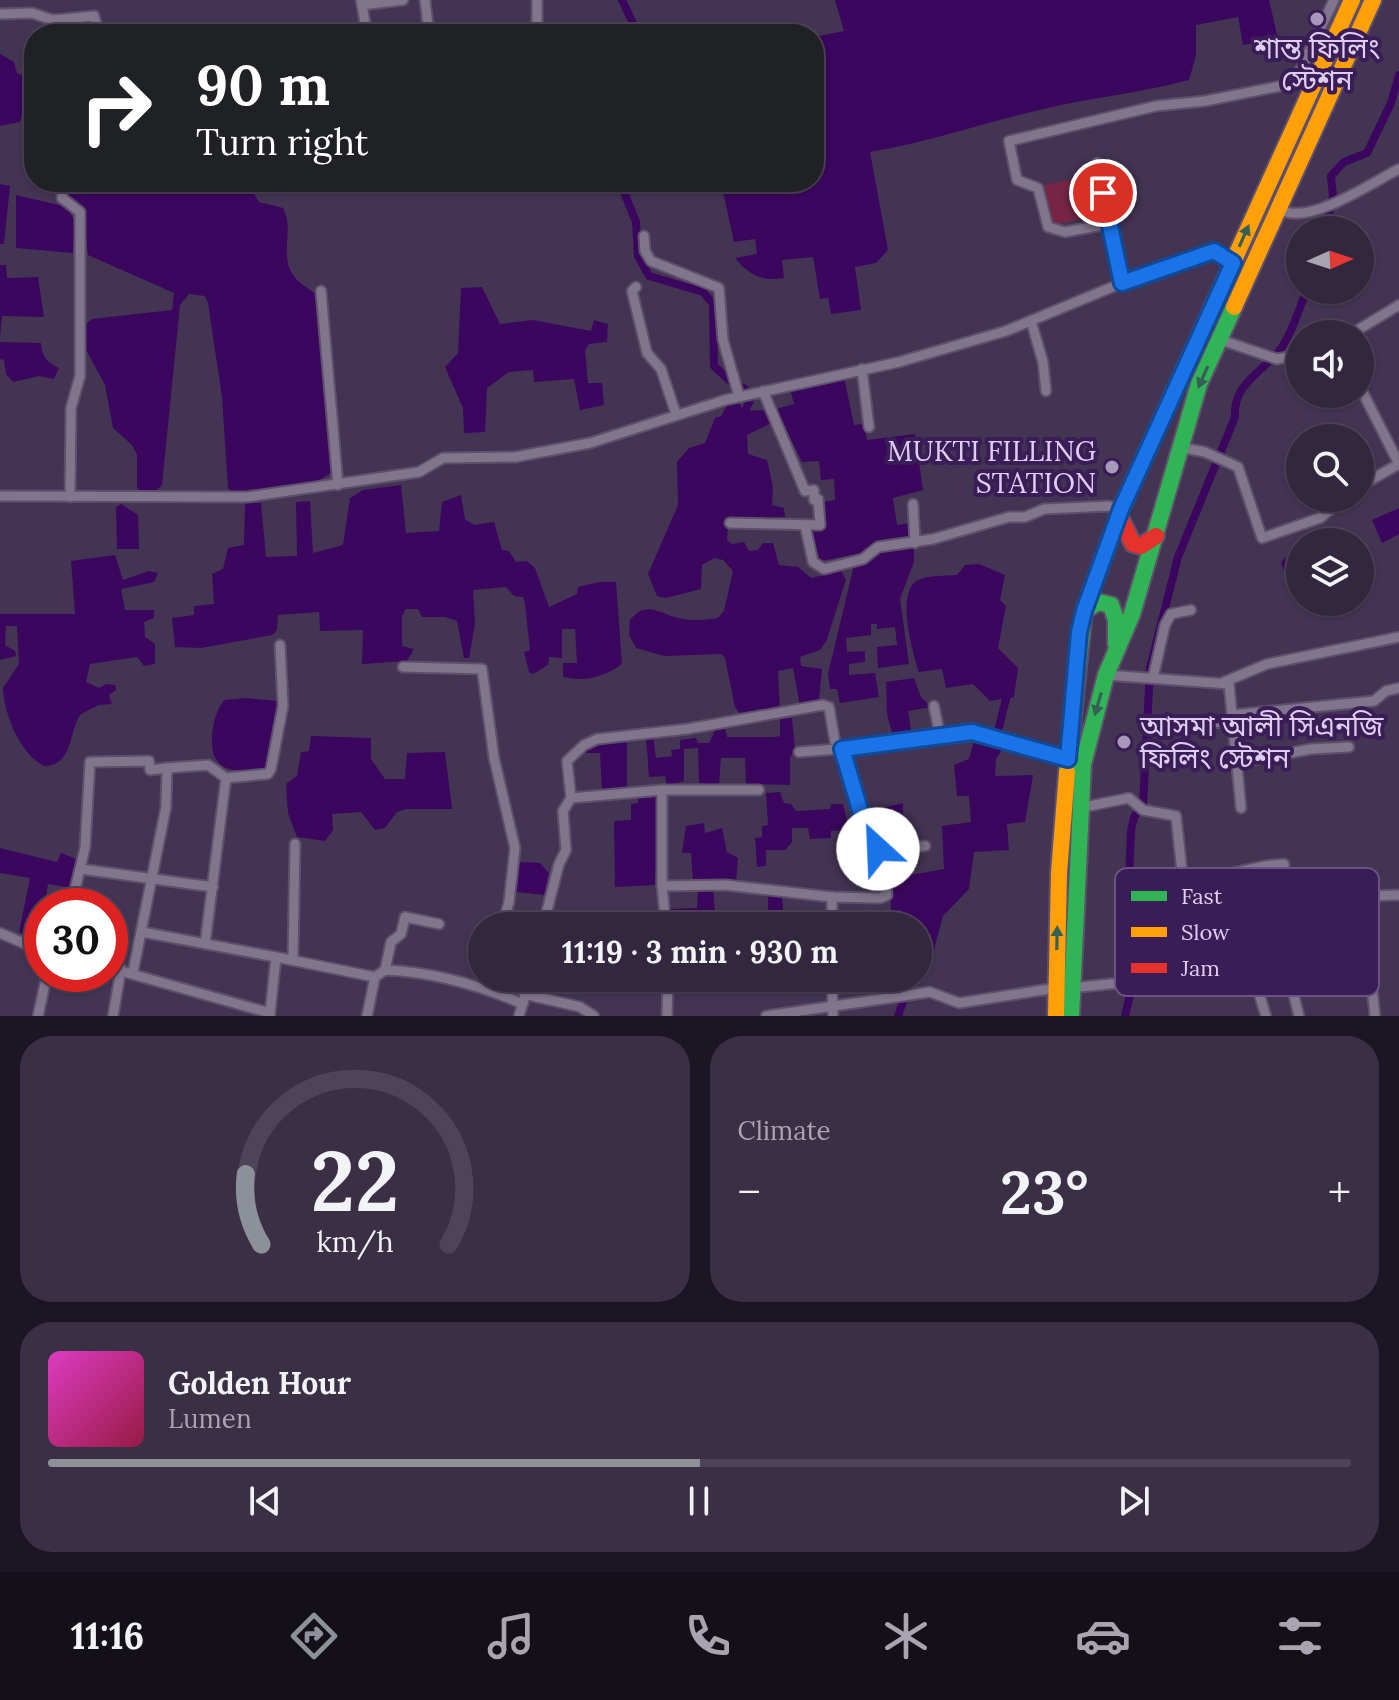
<!DOCTYPE html>
<meta charset="utf-8">
<style>
:root{--surface:#33273f;--page:#3b2f46;--text:#f1f3f6;--muted:#a9a5b0;--line:#4e4459;--accent:#8c9099}
body{margin:0;font-family:Lora,"Noto Sans Bengali",serif;background:var(--page);color:var(--text);height:100vh;display:flex;flex-direction:column;font-size:30px;white-space:nowrap}
*{box-sizing:border-box;margin:0}
p{font-size:26px;color:var(--muted)}
.icon{flex:none;width:44px;height:44px;fill:none;stroke:currentColor;stroke-width:2;stroke-linecap:round;stroke-linejoin:round}
.map{position:relative;height:1016px;overflow:hidden}
.side{display:flex;flex-direction:column;gap:20px;padding:20px;background:#1c1523;flex:1}
.side>*{flex:none}
.guide{position:absolute;left:24px;top:24px;width:800px;height:168px;border-radius:32px;box-shadow:0 2px 6px #0004,0 0 0 2px var(--line);background:#202124;color:#fff;overflow:hidden}
.needle{width:52px;rotate:87deg}
.tools{position:absolute;left:1286px;top:216px;display:grid;gap:16px}
.tools a{display:grid;place-items:center;width:88px;height:88px;border-radius:50%;background:var(--surface);box-shadow:0 2px 6px #0004,0 0 0 2px var(--line);font-size:40px}
.speed{position:absolute;left:24px;top:888px;display:flex;gap:16px;font-size:40px;font-weight:700;text-align:center}
.speed>*{display:grid;place-content:center;width:104px;height:104px;border-radius:50%;background:var(--surface);box-shadow:0 2px 6px #0004,0 0 0 2px var(--line);line-height:1}
.speed .limit{border:12px solid #d22;background:#fff;color:#111}
.pin{position:absolute;display:grid;place-items:center;width:68px;height:68px;color:#fff;margin:-34px;border:4px solid #fff;border-radius:50%;box-shadow:0 2px 8px #0007}
.me{position:absolute;width:88px;margin:-44px;rotate:335deg;stroke-linejoin:round;filter:drop-shadow(0 0 6px #0008)}
.turn{display:flex;align-items:center;gap:28px;height:168px;padding:0 40px;font-size:36px}
.turn .icon{width:104px;height:104px;stroke-width:2.5}
.turn b{display:block;font-size:56px;line-height:68px}
.big{font-size:60px;font-weight:800;line-height:1.1}
.side .card{flex:1;display:flex;flex-direction:column;justify-content:center;gap:12px;min-width:0;padding:0 28px;border-radius:32px;background:var(--page)}
.side .dial{align-items:center;gap:0}
.dial svg{height:208px;overflow:visible;fill:none;stroke:var(--line);stroke-width:7;stroke-linecap:round;text-anchor:middle}
.dial text{fill:var(--text);stroke:none}
.song{display:flex;align-items:center;gap:24px}
.cover{width:96px;height:96px;border-radius:12px;background:linear-gradient(135deg,hsl(310 70% 55%),hsl(340 70% 35%))}
.played{height:8px;border-radius:4px;background:linear-gradient(90deg,var(--accent) 50%,var(--line) 50%)}
.keys{display:flex;justify-content:space-around;direction:ltr}
.heat{display:flex;justify-content:space-between;align-items:center;font-size:44px;direction:ltr}
.side .tiles{flex:1;display:grid;gap:20px;grid-template-columns:1fr 1fr}
.card:last-child{grid-column:span 2}
.trip{position:absolute;left:468px;top:912px;width:464px;height:80px;border-radius:40px;background:var(--surface);box-shadow:0 2px 6px #0004,0 0 0 2px var(--line);font-weight:800;line-height:80px;text-align:center}
.dock{display:flex;height:128px;justify-content:space-around;align-items:center;background:#141019;color:var(--muted)}
.dock .icon{width:56px;height:56px}
.dock .on{color:var(--accent)}
.dock b{font-size:36px;color:var(--text)}
.map>svg:first-child{display:block}
.green{fill:#762644}
.water{fill:#3b065e}
.lines{fill:none;stroke-linecap:round;stroke-linejoin:round}
.canal{stroke:#3b065e;stroke-width:8}
.street-casing{stroke:#5e506b;stroke-width:13}
.fast-casing{stroke:#5e506b;stroke-width:20}
.slow-casing{stroke:#5e506b;stroke-width:20}
.jam-casing{stroke:#5e506b;stroke-width:20}
.street{stroke:#80758c;stroke-width:9}
.fast{stroke:#30b455;stroke-width:16}
.slow{stroke:#ff9f0a;stroke-width:16}
.jam{stroke:#e5322d;stroke-width:16}
.oneway{fill:#366056}
.route-casing{stroke:#114b97;stroke-width:20}
.route{stroke:#1a73e8;stroke-width:14}
.poi-dot{fill:#a899bb;stroke:#3a1c56;stroke-width:3}
.labels{text-anchor:middle;stroke-width:8;stroke-linejoin:round;paint-order:stroke}
.poi-label{font-size:28px;fill:#decff2;stroke:#3a1c56}
.key{fill:#3a1c56;stroke:#6b5285;stroke-width:2}
.key-label{font-size:22px;fill:#decff2}
</style>
<div class="map">
<svg width="1399" height="1016" viewBox="0 0 1399 1016">
<rect width="100%" height="100%" fill="#443454"/>
<polygon class="green" points="1095,175 1102,215 1050,225 1043,185"/>
<g class="water">
<path d="M 835,0 L 1269,0 L 1278,39 L 1243,45 L 1238,17 L 1196,25 L 1196,55 L 1189,80 C 1141,93 1093,97 1044,109 C 986,122 929,142 870,152 L 888,250 L 876,263 L 855,267 L 861,310 L 831,314 L 828,298 L 820,299 L 813,257 L 782,260 L 784,278 C 763,282 749,275 735,258 L 757,254 L 755,239 L 734,242 L 722,187 L 707,188 L 705,182 L 814,182 L 814,37 L 844,31 Z"/>
<polygon points="0,54 14,62 17,73 27,77 28,94 20,122 0,126"/>
<path d="M 65,182 L 239,182 L 253,192 L 259,202 L 283,208 C 296,233 276,257 297,280 C 303,286 312,290 318,296 L 334,464 L 332,472 C 305,494 266,492 233,493 L 228,488 L 222,397 L 208,303 L 205,296 L 189,294 L 180,305 L 162,485 L 153,493 L 142,494 L 137,487 L 137,455 L 132,445 L 113,428 L 105,385 L 83,344 L 85,325 L 92,319 L 172,310 L 174,293 L 88,255 L 83,215 L 67,199 Z"/>
<polygon points="0,184 10,186 4,244 0,244"/>
<polygon points="16,195 67,207 75,222 73,253 16,248"/>
<polygon points="0,265 6,265 7,278 38,277 44,317 2,316 0,336"/>
<polygon points="482,287 500,324 533,320 591,331 594,320 608,324 607,342 589,344 585,350 588,383 602,383 604,405 580,410 574,379 534,382 533,370 509,372 487,388 485,432 464,433 463,408 445,367 458,353 461,288"/>
<path d="M 0,342 L 41,343 C 42,356 47,363 59,368 L 54,379 L 39,376 L 13,382 L 6,374 L 4,360 L 0,359 Z"/>
<polygon points="844,377 854,425 864,424 867,440 915,434 923,490 893,498 897,525 909,523 910,536 881,540 863,553 821,561 812,549 810,531 823,528 823,502 835,500 834,479 821,480 819,461 802,462 776,409 794,404 790,389"/>
<path d="M 738,401 L 744,411 L 766,410 L 772,423 L 747,435 L 748,454 L 767,460 L 773,487 L 772,505 L 784,508 L 785,517 L 754,519 L 728,527 L 727,540 L 732,544 L 744,542 L 749,551 L 758,550 L 763,543 L 773,543 L 779,565 L 798,567 L 811,578 L 841,571 L 846,580 L 826,642 L 820,650 L 800,657 L 801,666 L 822,669 L 819,700 L 800,706 L 793,668 L 778,671 L 780,710 L 741,715 L 735,707 L 725,658 L 721,654 L 664,656 L 636,648 L 629,635 L 630,620 C 646,600 659,613 678,618 C 691,621 706,620 718,618 L 724,611 L 733,571 L 723,560 L 714,558 L 702,565 L 701,589 L 666,598 L 657,596 L 648,574 L 678,505 L 677,462 L 689,448 L 705,443 L 715,418 L 721,416 L 729,402 Z"/>
<path d="M 401,485 L 406,533 L 439,531 L 442,502 L 461,495 L 465,519 L 474,525 L 494,522 L 502,550 L 509,551 L 516,562 L 527,561 L 535,568 L 549,607 L 577,594 L 578,587 L 599,582 L 616,582 L 622,664 C 604,677 585,682 563,677 L 563,663 L 577,663 L 575,629 L 562,629 L 562,658 L 549,657 L 548,665 L 533,674 L 529,672 L 524,652 L 530,650 L 525,604 L 523,597 L 514,596 L 506,587 L 473,590 L 475,624 L 469,658 L 464,658 L 457,621 L 445,617 L 422,617 L 418,609 L 406,609 L 402,616 L 402,646 L 414,649 L 407,661 L 362,664 L 363,630 L 320,631 L 319,612 L 278,615 L 277,630 L 272,635 L 201,648 L 175,647 L 172,618 L 194,615 L 194,606 L 214,604 L 212,574 L 223,569 L 228,548 L 244,545 L 245,503 L 261,503 L 266,557 L 297,556 L 296,502 L 310,501 L 313,553 L 343,545 L 350,498 L 363,490 Z"/>
<polygon points="121,504 138,515 139,549 117,549 116,507"/>
<polygon points="1399,508 1399,534 1382,543 1372,520"/>
<polygon points="1300,543 1300,597 1294,601 1281,562"/>
<polygon points="914,547 914,562 900,599 909,664 878,668 877,647 897,645 895,627 877,629 877,624 871,624 871,635 846,638 847,652 865,651 865,662 849,664 849,675 875,673 879,697 840,703 837,689 830,689 828,674 854,565 871,560 884,551"/>
<path d="M 115,555 L 123,580 L 149,571 L 158,573 L 154,582 L 121,589 L 125,610 L 154,610 L 154,618 L 144,622 L 145,637 L 155,644 L 155,664 L 144,666 L 137,657 L 90,664 L 86,682 L 99,688 L 106,684 L 115,685 L 116,690 L 109,695 L 112,704 L 99,705 L 81,714 C 68,731 74,766 44,766 C 20,754 4,714 3,688 L 19,664 L 17,626 L 6,626 L 5,645 L 15,651 L 16,656 L 0,660 L 0,614 L 75,614 L 71,561 Z"/>
<path d="M 979,564 L 1005,575 L 1000,600 L 1006,606 L 998,648 L 1018,668 L 1014,697 L 990,701 L 973,684 L 946,688 L 942,669 L 919,672 C 913,653 895,592 918,580 C 928,575 946,576 957,575 L 965,565 Z"/>
<polygon points="914,678 921,697 931,707 908,711 912,736 893,736 887,715 886,682"/>
<path d="M 246,698 L 277,701 L 278,712 L 265,769 C 236,772 210,775 212,736 C 213,723 216,711 224,700 Z"/>
<polygon points="792,718 795,750 790,757 790,785 746,784 745,758 721,758 719,785 699,783 698,748 684,749 684,781 667,786 665,776 649,777 646,737 653,736 656,758 672,756 671,750 680,749 680,740 696,738 698,743 709,743 716,728 725,728 727,737 775,737 780,736 780,719"/>
<polygon points="311,736 371,738 371,759 385,779 405,779 407,753 445,752 452,809 406,809 397,812 385,828 375,830 361,812 332,814 333,830 325,841 297,837 288,813 286,784 297,776 301,752 309,751"/>
<polygon points="975,737 1005,745 996,759 995,776 1033,775 1025,822 1007,824 1009,850 974,852 969,889 943,916 932,957 918,974 918,926 892,926 889,879 944,869 942,826 971,822 969,796 957,796 954,765 969,759"/>
<polygon points="627,739 627,788 602,791 600,753 578,753 596,745"/>
<polygon points="780,792 784,803 791,804 796,811 830,809 831,804 843,804 849,830 831,831 831,838 810,839 808,828 792,828 792,842 785,850 766,850 766,866 757,867 755,838 762,837 762,826 768,825 766,793"/>
<polygon points="659,793 655,885 615,887 614,821 631,820 631,804 638,803 638,795"/>
<polygon points="903,803 902,845 877,846 869,823 870,811"/>
<polygon points="704,823 705,833 722,828 727,852 738,858 736,883 693,884 691,853 682,853 686,826"/>
<polygon points="0,848 57,862 61,853 79,860 72,888 48,884 39,941 19,932 30,878 0,873"/>
<polygon points="518,862 540,863 549,873 544,895 516,892"/>
<polygon points="713,888 716,926 672,924 671,909 697,908 698,889"/>
<polygon points="768,892 782,894 784,926 768,926"/>
</g>
<g class="lines">
<g class="canal">
<polyline points="622,0 638,34"/>
<polyline points="620,182 636,222 638,256 649,276 703,292 713,304 714,366 729,380 745,389 750,400 741,421"/>
<polyline points="1325,230 1333,196 1331,176 1344,162 1367,153 1391,103 1399,75"/>
<polyline points="998,731 1008,691"/>
<polyline points="898,1016 911,978"/>
<path d="M 1125,1016 L 1131,990 L 1127,928 L 1131,831 L 1134,817 L 1143,805 L 1150,668 L 1178,557 L 1235,417 C 1233,382 1264,372 1282,347 C 1293,331 1299,308 1307,290"/>
</g>
<defs>
<g id="street">
<polyline points="361,0 367,34"/>
<polyline points="425,0 429,34"/>
<polyline points="537,0 537,34"/>
<polyline points="362,5 403,0"/>
<polyline points="0,14 32,13 53,20 94,16 99,34"/>
<polyline points="217,33 367,32"/>
<polyline points="1295,81 1334,0"/>
<polyline points="1097,163 1122,283"/>
<polyline points="62,182 62,198 80,212 80,376 71,408 70,497"/>
<path d="M 1286,212 C 1316,221 1371,183 1399,169"/>
<polyline points="1108,224 1065,232 1048,227 1038,188 1017,180 1009,141 1156,106 1205,101 1316,79"/>
<polyline points="644,236 645,251 651,261 719,288 723,340 739,396"/>
<polyline points="636,287 632,291 647,353 661,369 676,414"/>
<polyline points="321,291 338,485"/>
<polyline points="1031,321 1043,362 1046,391"/>
<polyline points="1351,334 1399,305"/>
<polyline points="1221,340 1277,359 1300,355"/>
<polyline points="862,369 869,427"/>
<polyline points="1360,387 1399,464"/>
<polyline points="1178,447 1205,452 1238,467 1262,538 1320,518 1344,498"/>
<polyline points="1360,486 1399,464"/>
<polyline points="0,496 247,497 419,472 443,458 515,457 590,443 725,400 899,362 1006,331 1122,283 1214,251 1233,263"/>
<polyline points="913,504 915,543"/>
<polyline points="730,523 820,525 818,499 814,500 814,490 805,491 763,391"/>
<polyline points="805,526 813,562 824,569 863,559 878,547 933,539 1009,517 1025,517 1044,509 1109,506 1121,509"/>
<polyline points="403,667 482,669 494,758 515,848 509,902 502,926"/>
<polyline points="1106,675 1229,684 1241,808"/>
<polyline points="1153,678 1165,625 1171,614 1191,610"/>
<polyline points="1224,682 1267,664 1399,637"/>
<polyline points="934,706 940,736"/>
<polyline points="1232,715 1374,701 1386,691 1399,688"/>
<polyline points="1178,724 1233,722"/>
<polyline points="799,752 900,744 972,732 1068,759"/>
<polyline points="1236,763 1311,749 1349,747"/>
<polyline points="167,768 208,765 226,778 205,944"/>
<polyline points="226,778 268,774 271,769 283,706 280,645"/>
<polyline points="662,790 662,886 725,885 832,897 880,898 887,895 883,850"/>
<polyline points="571,798 567,761 584,745 597,739 687,729 823,705 829,707 835,742 842,749 873,846 883,850 925,846"/>
<path d="M 1079,808 L 1129,798 L 1143,810 L 1176,816 L 1183,881 C 1218,882 1248,865 1284,864 L 1280,918"/>
<polyline points="81,869 213,887"/>
<polyline points="1185,882 1188,918 1204,961"/>
<polyline points="662,886 666,926"/>
<polyline points="832,897 832,926"/>
<polyline points="1363,905 1375,1016"/>
<polyline points="71,906 85,848 90,762 149,761 150,770 167,768 166,807 133,972"/>
<polyline points="543,926 559,864 566,850 563,811 571,798 662,790 759,790"/>
<polyline points="142,932 276,957"/>
<polyline points="0,933 42,951"/>
<polyline points="1280,938 1299,1016"/>
<polyline points="1245,949 1266,1016"/>
<polyline points="293,959 295,844"/>
<polyline points="110,968 270,1013 270,1016"/>
<polyline points="385,970 391,942 401,934 405,917 439,924"/>
<polyline points="832,978 833,1016"/>
<polyline points="1071,988 1157,979 1280,938 1280,918 1315,913 1320,908 1363,905 1368,896 1399,895"/>
<polyline points="524,994 580,1007 594,1016"/>
<path d="M 270,1013 L 276,957 L 375,977 L 385,970 C 432,972 479,985 523,1004"/>
<polyline points="38,1016 47,974"/>
<polyline points="113,1016 121,969"/>
<polyline points="367,1016 375,977"/>
<polyline points="519,1016 530,978"/>
<polyline points="667,1016 668,978"/>
<polyline points="766,1016 930,992 959,1003 1056,988"/>
</g>
<g id="fast">
<polyline points="1084,611 1098,602 1111,605 1116,620 1116,644"/>
<polyline points="1067,772 1084,611 1121,509 1209,315"/>
<polyline points="1071,1016 1083,764 1106,675 1132,614 1199,384 1234,307"/>
</g>
<g id="slow">
<polyline points="1234,307 1373,0"/>
<polyline points="1209,315 1352,0"/>
<polyline points="1056,1016 1059,873 1067,772"/>
</g>
<polyline id="jam" points="1119,515 1133,544 1141,546 1156,536"/>
</defs>
<use href="#street" class="street-casing"/>
<use href="#fast" class="fast-casing"/>
<use href="#slow" class="slow-casing"/>
<use href="#jam" class="jam-casing"/>
<use href="#street" class="street"/>
<use href="#fast" class="fast"/>
<use href="#slow" class="slow"/>
<use href="#jam" class="jam"/>
</g>
<defs><path id="oneway-solid" d="M-6-.8H1V-3.2L6.5 0L1 3.2V.8H-6Z" transform="scale(2)"/></defs>
<g class="oneway">
<use href="#oneway-solid" transform="translate(1244 236) rotate(-66)"/>
<use href="#oneway-solid" transform="translate(1203 377) rotate(114)"/>
<use href="#oneway-solid" transform="translate(1098 704) rotate(106)"/>
<use href="#oneway-solid" transform="translate(1057 938) rotate(-89)"/>
</g>
<g class="lines">
<defs>
<polyline id="route" points="878,849 868,837 842,749 972,732 1068,759 1079,632 1084,611 1121,509 1233,263 1214,251 1122,283 1103,193"/>
</defs>
<use href="#route" class="route-casing"/>
<use href="#route" class="route"/>
</g>
<g class="poi-dot">
<circle cx="1317" cy="19" r="8"/>
<circle cx="1112" cy="467" r="8"/>
<circle cx="1124" cy="742" r="8"/>
</g>
<g class="labels">
<g class="poi-label">
<text x="1317" y="58">শান্ত ফিলিং<tspan x="1317" dy="32">স্টেশন</tspan></text>
<text x="1096" y="461" text-anchor="end">MUKTI FILLING<tspan x="1096" dy="32">STATION</tspan></text>
<text x="1140" y="736" text-anchor="start">আসমা আলী সিএনজি<tspan x="1140" dy="32">ফিলিং স্টেশন</tspan></text>
</g>
</g>
<rect x="1115" y="868" width="264" height="128" rx="12" class="key"/>
<rect x="1131" y="891" width="36" height="10" fill="#30b455"/>
<rect x="1131" y="927" width="36" height="10" fill="#ff9f0a"/>
<rect x="1131" y="963" width="36" height="10" fill="#e5322d"/>
<g class="key-label">
<text x="1181" y="904">Fast</text>
<text x="1181" y="940">Slow</text>
<text x="1181" y="976">Jam</text>
</g>
</svg>
<div class="tools">
<a><svg class="needle" viewBox="-14 -14 28 28"><path d="M0-13l5 13h-10z" fill="#e53935"/><path d="M0 13l5-13h-10z" fill="#a9a5b0"/></svg></a>
<a><svg class="icon" aria-label="sound" viewBox="0 0 24 24"><path d="M4 9h4l5-4v14l-5-4H4zM17 9q2 3 0 6"/></svg></a>
<a><svg class="icon" aria-label="search" viewBox="0 0 24 24"><circle cx="10" cy="10" r="6"/><path d="M15 15l6 6"/></svg></a>
<a><svg class="icon" aria-label="layers" viewBox="0 0 24 24"><path d="M12 4l9 5-9 5-9-5zM3 14l9 5 9-5"/></svg></a>
</div>
<div class="speed"><div class="limit">30</div></div>
<div class="pin" style="left:1103px;top:193px;background:#d93025"><svg class="icon" aria-label="arrive" viewBox="0 0 24 24"><path d="M6 21V4h12l-3 4 3 4H6"/></svg></div>
<svg class="me" style="left:878px;top:849px" viewBox="-20 -20 40 40"><circle r="19" fill="#fff"/><path d="M0-13L10 11 0 6-10 11z" fill="#1a73e8"/></svg>
<div class="trip">11:19 · 3 min · 930 m</div>
<div class="guide">
<div class="turn"><svg class="icon" aria-label="right" viewBox="0 0 24 24"><path d="M7 20v-9h11M14 6l5 5-5 5"/></svg><div><b>90 m</b>Turn right</div></div>
</div>
</div>
<section class="side">
<div class="tiles">
<div class="card dial"><svg viewBox="0 0 100 80">
<path d="M14 69A42 42 0 1 1 86 69"/>
<path d="M14 69A42 42 0 0 1 8 42" stroke="#8c9099"/>
<text x="50" y="56" font-size="32" font-weight="700">22</text>
<text x="50" y="72" font-size="11">km/h</text>
</svg></div>
<div class="card"><p>Climate</p>
<div class="heat"><a>−</a><b class="big">23°</b><a>+</a></div>
</div>
<div class="card">
<div class="song"><i class="cover"></i><div><b>Golden Hour</b><p>Lumen</p></div></div>
<div class="played"></div>
<div class="keys"><svg class="icon" aria-label="previous" viewBox="0 0 24 24"><path d="M18 5L8 12l10 7zM5 5v14"/></svg><svg class="icon" aria-label="pause" viewBox="0 0 24 24"><path d="M8 5v14M16 5v14"/></svg><svg class="icon" aria-label="next" viewBox="0 0 24 24"><path d="M6 5l10 7-10 7zM19 5v14"/></svg></div>
</div>
</div>
</section>
<nav class="dock">
<b>11:16</b>
<svg class="icon on" aria-label="directions" viewBox="0 0 24 24"><path d="M12 3l9 9-9 9-9-9zM9 14v-3h6M13 9l2 2-2 2"/></svg>
<svg class="icon" aria-label="music" viewBox="0 0 24 24"><path d="M9 18V5l10-2v13"/><circle cx="6" cy="18" r="3"/><circle cx="16" cy="16" r="3"/></svg>
<svg class="icon" aria-label="phone" viewBox="0 0 24 24"><path d="M5 4h4l2 5-3 2q2 4 5 5l2-3 5 2v4C11 20 4 13 5 4z"/></svg>
<svg class="icon" aria-label="climate" viewBox="0 0 24 24"><path d="M12 3v18M4 7l16 10M4 17L20 7"/></svg>
<svg class="icon" aria-label="car" viewBox="0 0 24 24"><path d="M5 17H2v-5l4-1 3-4h7l3 4 3 1v5h-3M9 17h6M6 11h13"/><circle cx="7" cy="17" r="2"/><circle cx="17" cy="17" r="2"/></svg>
<svg class="icon" aria-label="filters" viewBox="0 0 24 24"><path d="M4 7h16M4 17h16"/><circle cx="9" cy="7" r="2"/><circle cx="15" cy="17" r="2"/></svg>
</nav>
